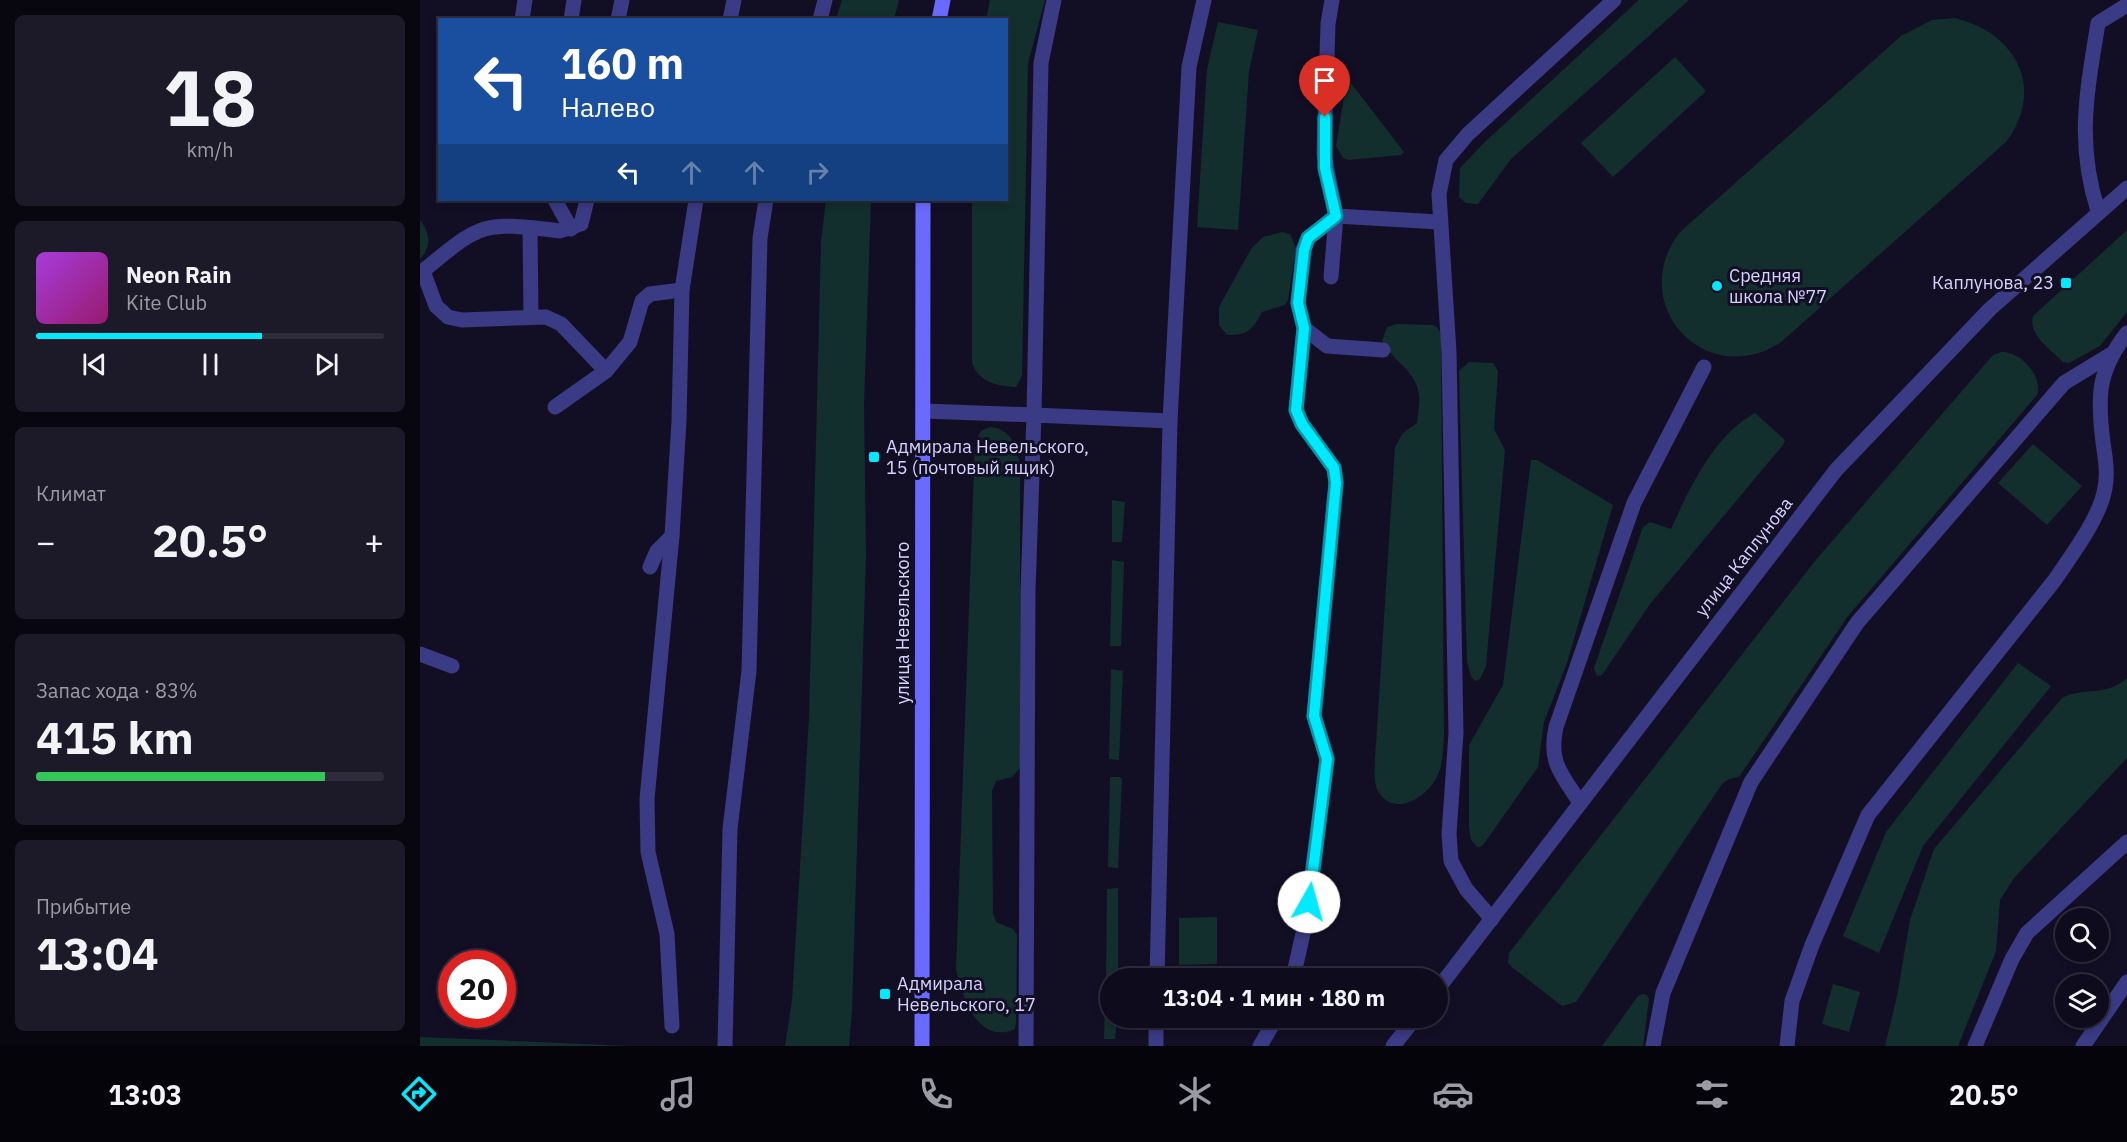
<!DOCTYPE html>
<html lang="ru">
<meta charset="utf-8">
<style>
:root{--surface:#0e0b1c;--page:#1c1929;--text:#f1f3f6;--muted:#9b9ba3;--line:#2e2b3b;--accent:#01e9fd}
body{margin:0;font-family:"IBM Plex Sans",sans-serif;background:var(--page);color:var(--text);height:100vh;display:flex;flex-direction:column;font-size:22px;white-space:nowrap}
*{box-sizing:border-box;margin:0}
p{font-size:20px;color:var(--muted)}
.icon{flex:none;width:33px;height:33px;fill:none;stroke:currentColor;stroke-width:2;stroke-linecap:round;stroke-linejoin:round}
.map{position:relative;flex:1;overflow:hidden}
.drawer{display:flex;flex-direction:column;gap:15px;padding:15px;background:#08060f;width:420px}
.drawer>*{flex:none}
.top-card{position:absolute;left:18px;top:18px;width:570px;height:183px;border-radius:0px;box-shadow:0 3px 9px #0003,0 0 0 2px var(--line);background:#1a4fa0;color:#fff;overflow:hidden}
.tools{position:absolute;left:1635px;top:908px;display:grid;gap:12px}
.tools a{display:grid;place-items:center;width:54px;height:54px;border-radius:50%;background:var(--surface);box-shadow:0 3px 9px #0003,0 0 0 2px var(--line);font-size:30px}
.speed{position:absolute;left:18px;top:950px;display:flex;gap:12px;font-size:30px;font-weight:700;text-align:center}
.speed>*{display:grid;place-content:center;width:78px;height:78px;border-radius:50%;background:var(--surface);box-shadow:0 3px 9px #0003,0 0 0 2px var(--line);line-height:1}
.speed .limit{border:9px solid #d22;background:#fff;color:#111}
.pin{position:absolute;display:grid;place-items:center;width:51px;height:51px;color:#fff;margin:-62px -26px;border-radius:50% 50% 50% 0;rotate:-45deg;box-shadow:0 0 6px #0007}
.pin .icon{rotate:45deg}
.me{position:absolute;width:66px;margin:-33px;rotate:7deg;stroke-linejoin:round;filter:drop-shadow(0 0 4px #0008)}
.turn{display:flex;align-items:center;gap:21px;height:126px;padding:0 24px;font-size:27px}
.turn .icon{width:78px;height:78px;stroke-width:2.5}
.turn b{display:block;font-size:42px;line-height:51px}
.lanes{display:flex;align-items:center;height:57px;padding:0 24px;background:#0003;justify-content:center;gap:30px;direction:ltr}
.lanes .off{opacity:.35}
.big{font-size:45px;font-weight:700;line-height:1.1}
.drawer .card{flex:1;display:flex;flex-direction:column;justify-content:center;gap:9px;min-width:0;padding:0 21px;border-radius:9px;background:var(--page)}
.drawer .dial{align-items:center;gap:0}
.dial b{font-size:78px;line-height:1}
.song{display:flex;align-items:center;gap:18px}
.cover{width:72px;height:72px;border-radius:9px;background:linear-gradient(135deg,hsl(280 70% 55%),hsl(320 70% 35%))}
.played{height:6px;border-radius:3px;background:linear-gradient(90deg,var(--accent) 65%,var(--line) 65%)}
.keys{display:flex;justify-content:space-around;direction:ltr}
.heat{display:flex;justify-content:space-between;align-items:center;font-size:33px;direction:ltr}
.charge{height:9px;border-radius:4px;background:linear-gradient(90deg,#34c759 83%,var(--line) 0)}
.trip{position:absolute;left:680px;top:968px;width:348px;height:60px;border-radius:30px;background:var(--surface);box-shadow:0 3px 9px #0003,0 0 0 2px var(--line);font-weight:700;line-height:60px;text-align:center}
.tab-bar{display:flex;height:96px;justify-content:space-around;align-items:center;background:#06040b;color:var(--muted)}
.tab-bar .icon{width:42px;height:42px}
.tab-bar .on{color:var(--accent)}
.tab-bar b{font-size:27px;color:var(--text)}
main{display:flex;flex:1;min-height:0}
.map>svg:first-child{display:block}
.green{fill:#122f2e}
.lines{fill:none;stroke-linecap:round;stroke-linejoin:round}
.service{stroke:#3b3a84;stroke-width:15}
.tertiary{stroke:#3b3a84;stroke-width:15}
.secondary{stroke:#6b6aff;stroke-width:15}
.route-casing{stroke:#0197a4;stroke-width:15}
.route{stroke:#01e9fd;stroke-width:10}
.poi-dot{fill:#01e9fd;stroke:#120f25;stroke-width:2}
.labels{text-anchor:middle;stroke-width:6;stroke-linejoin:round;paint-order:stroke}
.poi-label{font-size:18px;fill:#d7d3ff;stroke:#120f25;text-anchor:start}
.street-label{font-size:18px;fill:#d7d3ff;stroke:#120f25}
</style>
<main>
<section class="drawer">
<div class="card dial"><b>18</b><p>km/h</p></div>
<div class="card">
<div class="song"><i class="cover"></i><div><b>Neon Rain</b><p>Kite Club</p></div></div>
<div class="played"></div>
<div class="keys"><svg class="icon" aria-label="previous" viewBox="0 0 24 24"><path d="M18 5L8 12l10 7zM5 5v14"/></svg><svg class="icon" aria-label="pause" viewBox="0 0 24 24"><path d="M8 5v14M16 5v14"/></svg><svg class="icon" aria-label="next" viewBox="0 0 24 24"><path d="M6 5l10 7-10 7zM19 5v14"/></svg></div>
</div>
<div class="card"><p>Климат</p>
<div class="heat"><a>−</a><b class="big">20.5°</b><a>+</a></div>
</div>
<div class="card"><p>Запас хода · 83%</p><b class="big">415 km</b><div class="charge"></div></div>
<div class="card"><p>Прибытие</p><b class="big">13:04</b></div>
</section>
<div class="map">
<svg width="1707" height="1046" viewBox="0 0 1707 1046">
<rect width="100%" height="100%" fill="#120f25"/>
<g class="green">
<polygon points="422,0 479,0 474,19 416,19"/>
<path d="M 570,0 L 625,0 L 608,63 L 602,376 L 596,387 C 576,386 559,382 552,363 L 552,200 L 586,200 L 586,20 L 566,19 Z"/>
<polygon points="1219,0 1269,0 1091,159 1058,204 1046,203 1039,197 1040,168 1066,141"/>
<path d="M 1535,18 C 1596,33 1626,88 1586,142 L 1360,343 C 1285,390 1206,305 1259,233 L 1481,36 L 1512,20 Z"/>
<polygon points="798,22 838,30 829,71 818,230 777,227 787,69"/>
<polygon points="1255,57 1286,91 1193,177 1161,143"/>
<polygon points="930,82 984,152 981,155 929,160 923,158 916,146 926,85"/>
<polygon points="406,200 451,200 444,404 446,555 432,1010 429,1046 365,1046 372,1000 389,718 401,242"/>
<path d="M 0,220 C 10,233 12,246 0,259 Z"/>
<path d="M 1707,230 L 1707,312 L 1680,346 L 1649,363 L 1643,362 C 1631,350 1608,335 1613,316 Z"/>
<path d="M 862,232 L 870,234 L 876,248 L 868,300 L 865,305 L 842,312 C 832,330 829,335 807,335 L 799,325 L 799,307 L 831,249 L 843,237 Z"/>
<path d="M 977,324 L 1013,325 L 1017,327 L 1021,334 L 1024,735 C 1023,749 1023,765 1017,777 C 1006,798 974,818 958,791 C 953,782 955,769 955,759 L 975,447 L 983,433 L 997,423 C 998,412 1001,400 998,390 C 994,370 971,359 962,341 L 967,327 Z"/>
<path d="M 1581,352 C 1600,351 1623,375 1617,395 L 1428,616 L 1319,777 L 1309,779 L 1302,784 L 1156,1002 L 1142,1006 L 1093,968 L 1088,963 L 1089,953 L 1395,561 L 1573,355 Z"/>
<polygon points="1049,362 1073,363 1078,371 1074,429 1085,450 1066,666 1060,679 1055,681 1051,676 1047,662 1039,371"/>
<path d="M 1335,413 L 1365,440 L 1363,445 L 1230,604 L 1182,675 L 1177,676 L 1174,668 L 1223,527 L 1230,522 L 1251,529 C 1270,488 1293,436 1335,413 Z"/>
<path d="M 570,427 C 592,429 596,446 600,465 L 600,768 L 592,777 L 576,781 L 572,791 L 573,913 L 576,922 L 593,929 L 597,935 L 596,1022 L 595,1029 C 557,1046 541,994 536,969 L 555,442 L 561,431 Z"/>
<polygon points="1613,444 1662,486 1627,525 1578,483"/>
<polygon points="1111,460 1117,460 1193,505 1147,663 1124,722 1118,767 1063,845 1058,848 1051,840 1049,828 1049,745 1083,685"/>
<polygon points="692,500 705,502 702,542 692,542"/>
<polygon points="692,560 704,562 701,646 690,646"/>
<polygon points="1598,663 1631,686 1503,846 1459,953 1423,936 1466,832"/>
<polygon points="691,669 703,671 699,760 689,759"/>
<path d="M 1707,678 L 1707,758 L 1594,878 L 1580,900 L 1576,951 L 1538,1046 L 1465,1046 L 1477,996 L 1490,920 L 1514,849 L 1642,698 C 1665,686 1684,698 1707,678 Z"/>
<polygon points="690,777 700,777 702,779 698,868 688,867"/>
<polygon points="698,888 698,977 686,979 687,889"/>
<polygon points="797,917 797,964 759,965 759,918"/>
<polygon points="1413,984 1440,992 1429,1032 1402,1024"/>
<polygon points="1222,994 1227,995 1229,999 1223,1046 1182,1046 1218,996"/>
<polygon points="685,997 690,997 690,1017 697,1017 695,1039 684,1039"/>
<polygon points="0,1037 210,1046 0,1046"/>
</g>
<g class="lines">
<g class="service">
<polyline points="102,20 105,0"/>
<polyline points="151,20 154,0"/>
<polyline points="198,20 202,0"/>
<polyline points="310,20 314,0"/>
<polyline points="400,20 405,0"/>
<polyline points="135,200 151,229"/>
<path d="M 167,200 L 161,224 L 140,231 C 63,222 63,221 3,271 L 16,306 L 28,317 L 42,320 L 126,317 L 141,324 L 186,371"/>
<path d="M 1678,211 C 1656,142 1667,92 1678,23 L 1707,5"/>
<polyline points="110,228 111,317"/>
<polyline points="911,277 916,216 904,154 908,24 912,0"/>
<polyline points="884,328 907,346 963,350"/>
<polyline points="135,407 186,371 210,342 222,301 230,294 262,290"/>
<polyline points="504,411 614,415 621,63 634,0"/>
<polyline points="750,421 769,67 784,0"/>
<polyline points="230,567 237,551 252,536"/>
<polyline points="0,654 32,666"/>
<path d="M 1160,803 C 1142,774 1128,763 1136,727 L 1214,503 L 1284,367"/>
<polyline points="1072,919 1046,889 1031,861 1029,834 1036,733 1029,352 1019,194 1026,160 1048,134 1194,0"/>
<polyline points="873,978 886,920 907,759 894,716 916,483 914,468 882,424 876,410 884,328 878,303 883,250 888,238 916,216 1019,222"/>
<polyline points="252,1026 247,934 228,852 227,799 252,536 259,421 262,290 276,200"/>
<polyline points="305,1046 310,829 329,671 340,238 346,200"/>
<polyline points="606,1046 608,591 614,415 750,421 737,978"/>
<polyline points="736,1046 736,1017"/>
<polyline points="840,1046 857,1017"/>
<polyline points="1233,1046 1243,993 1331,782 1437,623 1644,383 1690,355"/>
<path d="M 1367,1046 L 1372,1001 L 1392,945 L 1448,815 L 1634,581 C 1651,556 1680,518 1685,488 C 1688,472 1685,457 1683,442 C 1677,396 1678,370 1707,333"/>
<polyline points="1555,1046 1592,959 1607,933 1707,842"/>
<polyline points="1663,1046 1707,982"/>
</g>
<g class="tertiary">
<polyline points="1017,990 1416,470 1570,309 1707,188"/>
<polyline points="973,1046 996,1017"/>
</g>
<g class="secondary">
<polyline points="519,20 523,0"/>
<polyline points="502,1046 503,200"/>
</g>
</g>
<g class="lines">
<defs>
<polyline id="route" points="889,902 907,759 894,716 916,483 914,468 882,424 876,410 884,328 878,303 884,250 888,238 916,216 905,168 905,117"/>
</defs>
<use href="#route" class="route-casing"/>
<use href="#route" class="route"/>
</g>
<g class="poi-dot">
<rect x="1640" y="277" width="12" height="12" rx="3"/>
<circle cx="1297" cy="286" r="6"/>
<rect x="448" y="451" width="12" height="12" rx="3"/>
<rect x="459" y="988" width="12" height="12" rx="3"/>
</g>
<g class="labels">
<g class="poi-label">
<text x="1309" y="282">Средняя<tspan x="1309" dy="21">школа №77</tspan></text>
<text x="1634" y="289" text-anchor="end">Каплунова, 23</text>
<text x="466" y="453">Адмирала Невельского,<tspan x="466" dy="21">15 (почтовый ящик)</tspan></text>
<text x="477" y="990">Адмирала<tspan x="477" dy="21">Невельского, 17</tspan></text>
</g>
<g class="street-label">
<text transform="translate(1324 557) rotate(-52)" y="6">улица Каплунова</text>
<text transform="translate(483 623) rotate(-90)" y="6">улица Невельского</text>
</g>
</g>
</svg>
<div class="tools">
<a><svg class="icon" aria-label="search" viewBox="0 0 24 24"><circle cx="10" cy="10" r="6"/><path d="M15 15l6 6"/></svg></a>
<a><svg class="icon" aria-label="layers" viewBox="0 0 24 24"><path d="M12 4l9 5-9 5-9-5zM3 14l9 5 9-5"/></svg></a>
</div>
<div class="speed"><div class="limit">20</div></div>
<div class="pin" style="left:905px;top:117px;background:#d93025"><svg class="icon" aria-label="arrive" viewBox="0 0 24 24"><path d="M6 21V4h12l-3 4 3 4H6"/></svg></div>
<svg class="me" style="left:889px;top:902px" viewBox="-20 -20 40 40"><circle r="19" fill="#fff"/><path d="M0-13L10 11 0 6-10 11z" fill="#01e9fd"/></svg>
<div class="trip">13:04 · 1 мин · 180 m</div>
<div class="top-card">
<div class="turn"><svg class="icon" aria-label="left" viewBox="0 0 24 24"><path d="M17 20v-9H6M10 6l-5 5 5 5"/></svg><div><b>160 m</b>Налево</div></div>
<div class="lanes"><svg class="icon" aria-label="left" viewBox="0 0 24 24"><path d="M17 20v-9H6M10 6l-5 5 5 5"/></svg><svg class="icon off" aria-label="ahead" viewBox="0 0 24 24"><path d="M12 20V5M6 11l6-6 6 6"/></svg><svg class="icon off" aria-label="ahead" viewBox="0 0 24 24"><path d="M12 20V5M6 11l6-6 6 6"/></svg><svg class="icon off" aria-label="right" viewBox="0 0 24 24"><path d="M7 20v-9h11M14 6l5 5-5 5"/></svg></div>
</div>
</div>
</main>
<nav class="tab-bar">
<b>13:03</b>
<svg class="icon on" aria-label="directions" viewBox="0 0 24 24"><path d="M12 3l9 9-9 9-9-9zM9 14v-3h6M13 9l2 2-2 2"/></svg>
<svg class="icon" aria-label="music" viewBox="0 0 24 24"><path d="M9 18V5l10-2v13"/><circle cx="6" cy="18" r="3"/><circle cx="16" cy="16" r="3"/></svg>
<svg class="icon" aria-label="phone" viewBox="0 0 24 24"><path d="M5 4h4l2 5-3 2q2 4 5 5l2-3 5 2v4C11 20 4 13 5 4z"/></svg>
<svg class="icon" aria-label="climate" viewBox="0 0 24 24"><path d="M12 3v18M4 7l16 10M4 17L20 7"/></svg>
<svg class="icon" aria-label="car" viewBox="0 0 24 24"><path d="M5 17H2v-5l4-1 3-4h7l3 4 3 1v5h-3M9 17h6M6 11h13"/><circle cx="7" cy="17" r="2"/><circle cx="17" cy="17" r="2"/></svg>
<svg class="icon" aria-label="filters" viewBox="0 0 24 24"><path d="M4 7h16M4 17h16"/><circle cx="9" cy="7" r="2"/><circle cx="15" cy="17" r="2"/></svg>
<b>20.5°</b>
</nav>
